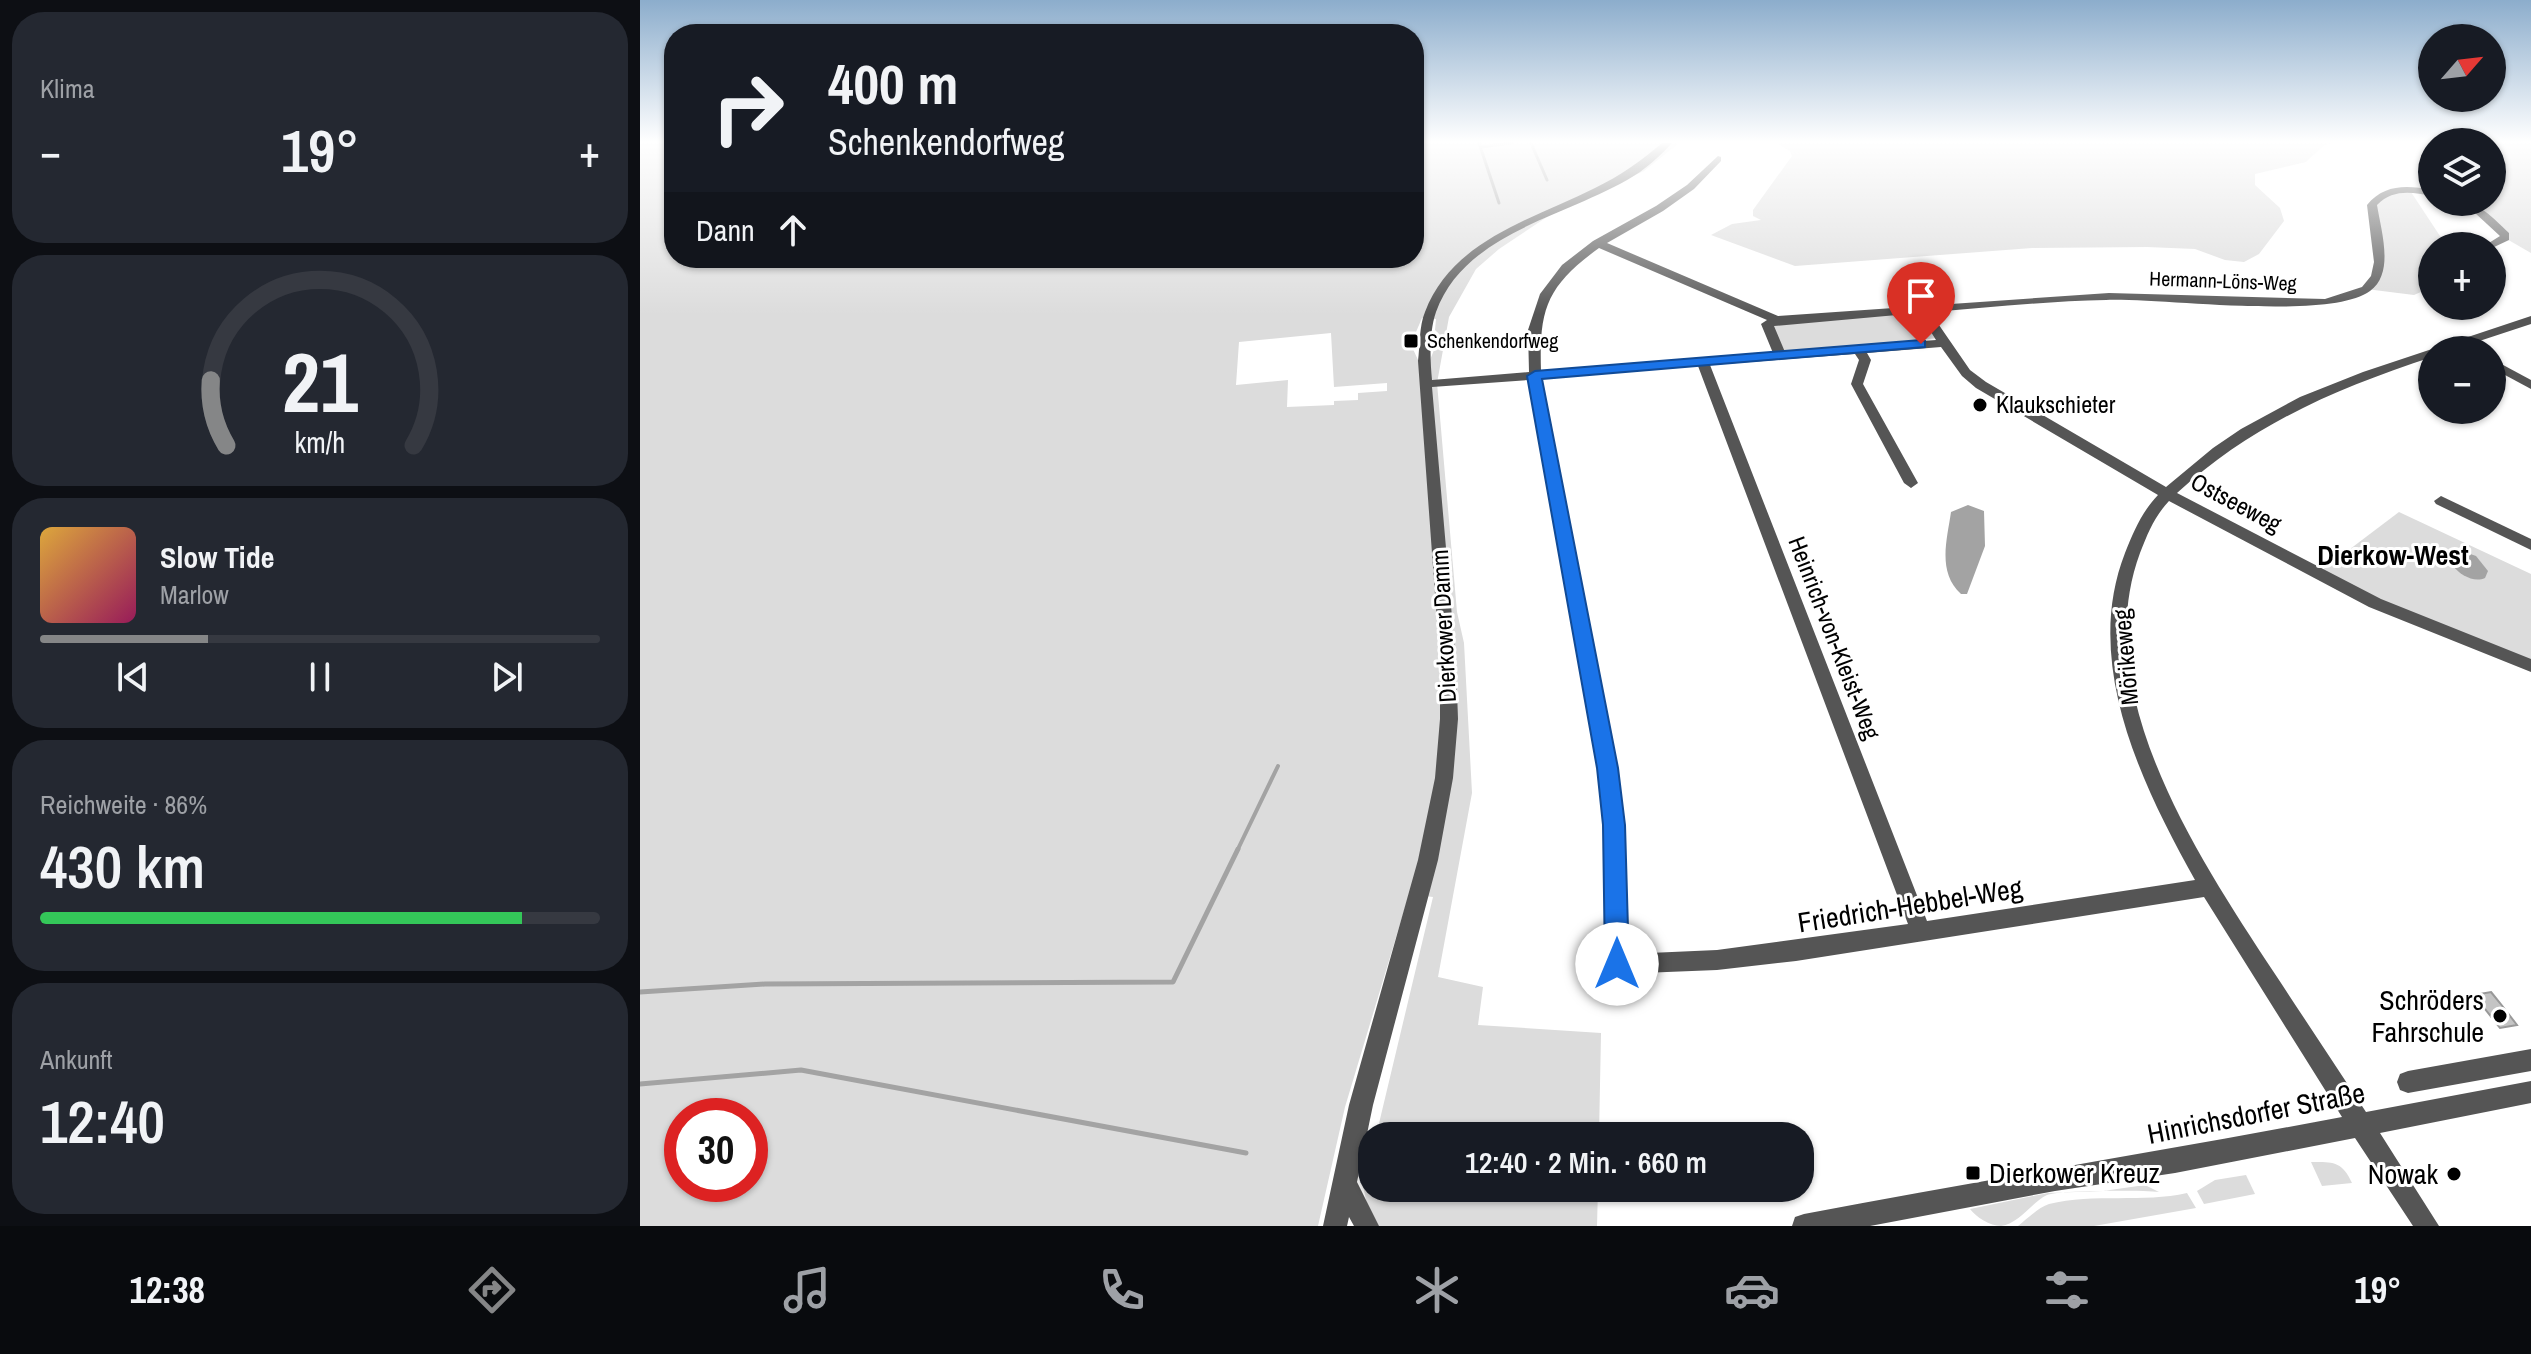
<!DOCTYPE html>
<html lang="de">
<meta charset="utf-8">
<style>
:root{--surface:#171b24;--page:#242831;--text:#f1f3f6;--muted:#9ea1a6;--line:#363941;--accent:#858687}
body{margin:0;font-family:"Archivo Narrow",sans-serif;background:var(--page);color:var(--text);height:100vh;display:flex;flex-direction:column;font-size:30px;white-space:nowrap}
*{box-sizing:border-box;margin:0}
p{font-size:26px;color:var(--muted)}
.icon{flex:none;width:44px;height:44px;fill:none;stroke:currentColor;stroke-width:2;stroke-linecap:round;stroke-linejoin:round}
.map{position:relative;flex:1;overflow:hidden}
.panel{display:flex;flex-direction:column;gap:12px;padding:12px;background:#0d0f14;width:640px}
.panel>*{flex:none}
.banner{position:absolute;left:24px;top:24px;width:760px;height:244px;border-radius:32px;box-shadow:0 2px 6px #0004;background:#171b24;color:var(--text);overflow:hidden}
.needle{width:52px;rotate:62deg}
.buttons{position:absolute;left:1778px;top:24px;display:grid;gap:16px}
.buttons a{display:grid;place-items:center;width:88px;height:88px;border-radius:50%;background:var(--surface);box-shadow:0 2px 6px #0004;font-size:40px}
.speed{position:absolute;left:24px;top:1098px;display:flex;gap:16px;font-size:40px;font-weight:700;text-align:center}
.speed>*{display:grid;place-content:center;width:104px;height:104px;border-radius:50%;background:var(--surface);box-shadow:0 2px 6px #0004;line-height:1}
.speed .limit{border:12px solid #d22;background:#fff;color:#111}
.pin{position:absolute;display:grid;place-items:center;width:68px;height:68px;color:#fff;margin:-82px -34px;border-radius:50% 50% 50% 0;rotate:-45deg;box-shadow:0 0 8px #0007}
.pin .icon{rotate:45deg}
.me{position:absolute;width:88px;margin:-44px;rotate:0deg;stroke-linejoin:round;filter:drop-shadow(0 0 6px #0008)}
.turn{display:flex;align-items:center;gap:28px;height:168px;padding:0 32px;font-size:36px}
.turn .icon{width:104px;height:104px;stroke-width:2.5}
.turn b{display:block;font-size:56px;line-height:68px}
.then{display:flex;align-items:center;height:76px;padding:0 32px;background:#0003;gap:16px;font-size:30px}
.big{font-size:60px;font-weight:600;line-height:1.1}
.panel .widget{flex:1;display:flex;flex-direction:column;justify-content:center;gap:12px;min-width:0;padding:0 28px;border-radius:32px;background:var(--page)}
.panel .dial{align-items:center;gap:0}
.dial svg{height:208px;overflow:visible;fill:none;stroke:var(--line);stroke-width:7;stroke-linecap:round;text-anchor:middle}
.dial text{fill:var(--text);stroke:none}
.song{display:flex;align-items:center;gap:24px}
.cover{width:96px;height:96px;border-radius:12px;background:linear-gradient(135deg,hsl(40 70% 55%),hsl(330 70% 35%))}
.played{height:8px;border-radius:4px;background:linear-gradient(90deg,var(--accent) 30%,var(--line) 30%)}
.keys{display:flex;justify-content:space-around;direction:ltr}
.heat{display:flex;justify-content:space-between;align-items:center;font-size:44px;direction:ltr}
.charge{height:12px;border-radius:6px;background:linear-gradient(90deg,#34c759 86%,var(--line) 0)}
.trip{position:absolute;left:718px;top:1122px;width:456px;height:80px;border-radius:32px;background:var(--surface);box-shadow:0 2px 6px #0004;font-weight:600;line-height:80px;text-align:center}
.tabs{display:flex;height:128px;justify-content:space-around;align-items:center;background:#090b0e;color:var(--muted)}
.tabs .icon{width:56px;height:56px}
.tabs .active{color:var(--accent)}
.tabs b{font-size:36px;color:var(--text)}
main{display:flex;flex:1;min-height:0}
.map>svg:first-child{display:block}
.green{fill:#dcdcdc;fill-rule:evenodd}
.water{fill:#a3a3a3}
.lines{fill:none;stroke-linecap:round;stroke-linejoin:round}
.stream-far2{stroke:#a3a3a3;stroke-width:3}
.stream-far1{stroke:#a3a3a3;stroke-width:4}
.stream{stroke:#a3a3a3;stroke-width:5}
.building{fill:#c4c4c4;stroke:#999;stroke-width:2}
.minor{fill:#555;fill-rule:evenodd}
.route{fill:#1a73e8;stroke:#114b97;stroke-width:2}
.poi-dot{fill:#000;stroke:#fff;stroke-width:3}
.labels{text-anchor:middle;stroke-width:6;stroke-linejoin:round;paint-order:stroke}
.far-street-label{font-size:20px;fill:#000;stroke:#fff}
.far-poi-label{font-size:20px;fill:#000;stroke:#fff;text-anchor:start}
.poi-label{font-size:24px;fill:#000;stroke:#fff;text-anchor:start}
.street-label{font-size:24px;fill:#000;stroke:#fff}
.quarter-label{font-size:28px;font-weight:bold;fill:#000;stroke:#fff}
.near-street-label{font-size:28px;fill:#000;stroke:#fff}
.near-poi-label{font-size:28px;fill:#000;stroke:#fff;text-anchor:end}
</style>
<main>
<section class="panel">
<div class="widget"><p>Klima</p>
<div class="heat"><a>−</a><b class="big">19°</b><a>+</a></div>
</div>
<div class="widget dial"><svg viewBox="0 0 100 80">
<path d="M14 69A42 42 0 1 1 86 69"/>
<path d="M14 69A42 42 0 0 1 8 44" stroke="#858687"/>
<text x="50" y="56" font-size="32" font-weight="700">21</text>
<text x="50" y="72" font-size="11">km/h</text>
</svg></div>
<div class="widget">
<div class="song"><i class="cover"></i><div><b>Slow Tide</b><p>Marlow</p></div></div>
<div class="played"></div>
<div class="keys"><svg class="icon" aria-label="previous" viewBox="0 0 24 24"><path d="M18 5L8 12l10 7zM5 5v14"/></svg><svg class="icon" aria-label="pause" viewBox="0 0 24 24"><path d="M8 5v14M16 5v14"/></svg><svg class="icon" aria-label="next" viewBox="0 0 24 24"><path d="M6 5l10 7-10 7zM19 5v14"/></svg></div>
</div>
<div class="widget"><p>Reichweite · 86%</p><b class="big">430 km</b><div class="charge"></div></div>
<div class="widget"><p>Ankunft</p><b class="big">12:40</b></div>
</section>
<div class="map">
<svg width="1891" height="1226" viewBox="0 0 1891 1226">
<rect width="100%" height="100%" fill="#fff"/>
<g class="green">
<path d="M 0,143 L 34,143 L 34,258 L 774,258 L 774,143 L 1039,143 L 1004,171 L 913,213 L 859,249 L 836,269 L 809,317 L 797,383 L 817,612 L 824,643 L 832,793 L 798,977 L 843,987 L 838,1025 L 961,1033 L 959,1136 L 736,1136 L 793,897 L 769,894 L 705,1107 L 678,1226 L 0,1226 ZM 782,318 L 796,319 L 795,330 L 800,335 L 790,360 L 778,360 L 773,349 L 767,349 L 769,333 L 776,332 ZM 691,333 L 694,387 L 747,383 L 747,391 L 718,393 L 718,400 L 694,401 L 694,405 L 647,407 L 648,380 L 596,385 L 599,342 ZM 42,1116 L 110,1116 L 110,1184 L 42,1184 Z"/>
<polygon points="1136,143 1693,143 1683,146 1666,162 1615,174 1615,185 1640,208 1644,221 1619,254 1604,262 1585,260 1555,249 1507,247 1392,248 1155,266 1071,235 1092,224 1121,220 1113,216 1113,210 1152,156 1150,151"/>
<polygon points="1852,143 1891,143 1891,253 1865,238 1828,205 1821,202 1852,202"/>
<polygon points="1769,189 1800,236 1811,246 1792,246 1792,287 1774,295 1726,289 1737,277 1732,205 1738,198"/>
<polygon points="1277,312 1284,315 1299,338 1148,353 1145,352 1131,324"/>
<polygon points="1759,512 1891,574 1891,666 1677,574"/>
<path d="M 732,1144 L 732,1188 L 958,1188 L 957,1226 L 736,1226 C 722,1198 721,1177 724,1147 Z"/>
<path d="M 1671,1162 C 1693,1162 1702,1161 1712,1183 L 1682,1186 Z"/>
<polygon points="1606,1175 1615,1194 1564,1204 1557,1191 1575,1180"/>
<path d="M 1505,1185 L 1519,1192 C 1503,1190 1419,1190 1407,1195 C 1392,1202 1379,1224 1361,1226 C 1350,1226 1336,1217 1330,1209 L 1408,1193 L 1463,1191 Z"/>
<path d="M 1547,1193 L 1556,1208 L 1454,1226 L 1378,1226 C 1387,1219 1399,1207 1409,1204 C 1454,1193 1503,1203 1547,1193 Z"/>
</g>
<g class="water">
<path d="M 1328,505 L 1344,511 L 1345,546 L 1327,594 L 1321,594 C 1297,572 1307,540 1311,512 Z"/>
<path d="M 1819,550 L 1836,556 L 1848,571 L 1845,578 C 1834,583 1820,575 1813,566 L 1816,551 Z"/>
</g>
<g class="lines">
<g class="stream-far2">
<polyline points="839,143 859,203"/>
<polyline points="891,143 907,180"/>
<polyline points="841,147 871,143"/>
</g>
<polyline class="stream-far1" points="597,851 638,766"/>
<g class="stream">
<polyline points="0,992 125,984 533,982 598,849"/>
<polyline points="0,1084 161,1070 606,1153"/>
</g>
</g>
<polygon class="building" points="1851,992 1860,1003 1877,1025 1860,1028 1834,995"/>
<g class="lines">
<g class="minor">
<path d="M 1022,143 L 1032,143 C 1023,153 1011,164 1000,172 C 934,216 826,229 796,312 C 789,332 790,359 792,380 L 889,372 L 888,330 L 900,294 L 922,265 L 953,241 L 1016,206 L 1047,185 L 1078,156 L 1081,157 L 1081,161 L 1054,189 L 1023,211 L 967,243 L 1138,316 L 1469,293 L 1685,299 L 1722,287 L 1731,276 L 1734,262 L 1727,205 C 1744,184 1767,185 1792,190 L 1792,196 C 1771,192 1753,189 1737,205 C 1741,231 1755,273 1730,291 C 1689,321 1523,298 1466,300 C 1407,301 1348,308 1290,312 L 1330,370 L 1346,382 L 1526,487 L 1573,448 L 1601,429 L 1660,397 L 1723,372 L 1891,316 L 1891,324 L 1812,350 L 1792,350 L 1792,357 C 1695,389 1613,424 1537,493 L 1741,599 L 1891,659 L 1891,672 L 1729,607 L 1529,501 C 1514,517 1508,533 1500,553 C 1448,693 1559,858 1633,971 C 1664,1018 1695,1065 1726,1112 L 1891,1081 L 1891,1103 L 1740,1133 L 1799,1226 L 1773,1226 L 1715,1138 L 1535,1173 L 1415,1191 L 1230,1226 L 1152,1226 L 1155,1217 L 1164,1214 C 1343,1180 1523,1151 1702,1117 L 1564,897 L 1156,961 L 1077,970 L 977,974 L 970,971 L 966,964 L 964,825 L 959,768 L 889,380 L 792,387 L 816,663 L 818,719 L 813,778 L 798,860 L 733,1105 L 717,1182 L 739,1226 L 714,1226 L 709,1217 L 707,1226 L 683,1226 L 709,1105 L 778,860 L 795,778 L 800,719 L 800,663 L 778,361 C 780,346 779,326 785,312 C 812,240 893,219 955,188 C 980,176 1001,161 1022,143 ZM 959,248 L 1127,320 L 1121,324 L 1133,353 L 901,371 C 899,308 907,286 959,248 ZM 1279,313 L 1296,340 L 1145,352 L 1134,326 ZM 1301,347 L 1322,376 L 1336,388 L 1518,495 C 1501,513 1494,531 1485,553 C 1442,663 1502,785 1555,880 L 1287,921 L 1070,365 L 1215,354 L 1219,360 L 1211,384 L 1264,483 L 1271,488 L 1278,483 L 1223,384 L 1231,360 L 1227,353 ZM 1058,366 L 1268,924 L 1077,950 L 987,954 L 984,825 L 977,768 L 902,379 Z"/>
<path d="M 1816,202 C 1840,202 1852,217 1869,233 L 1869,240 L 1852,248 L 1852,246 L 1844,246 L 1860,236 L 1834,212 Z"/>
<polygon points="1852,359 1891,380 1891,389 1852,368"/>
<polygon points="1801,496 1891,539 1891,550 1796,504 1794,501"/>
<polygon points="1891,1049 1891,1071 1768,1093 1760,1090 1757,1082 1760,1074 1768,1071"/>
</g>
</g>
<linearGradient id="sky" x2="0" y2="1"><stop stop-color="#8cadcc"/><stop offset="0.45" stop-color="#fff"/><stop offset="1" stop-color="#fff" stop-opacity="0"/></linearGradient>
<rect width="1891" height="315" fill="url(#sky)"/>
<polygon class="route" points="1281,340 1285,341 1285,347 902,379 978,768 985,825 989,964 985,972 977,975 968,972 965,964 963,825 957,768 887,376 895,371"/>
<g class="poi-dot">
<rect x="763" y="333" width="16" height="16" rx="4"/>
<circle cx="1340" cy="405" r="8"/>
<circle cx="1860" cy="1016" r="8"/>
<rect x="1325" y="1165" width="16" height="16" rx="4"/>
<circle cx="1814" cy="1174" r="8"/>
</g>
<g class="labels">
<g class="far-street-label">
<text transform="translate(1583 281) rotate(2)" y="7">Hermann-Löns-Weg</text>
</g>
<g class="far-poi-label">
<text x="787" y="348">Schenkendorfweg</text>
</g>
<g class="poi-label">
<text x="1356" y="413">Klaukschieter</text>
</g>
<g class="street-label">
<text transform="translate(1596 503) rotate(28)" y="8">Ostseeweg</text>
<text transform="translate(804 626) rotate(-93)" y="8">Dierkower Damm</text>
<text transform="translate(1194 638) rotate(69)" y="8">Heinrich-von-Kleist-Weg</text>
<text transform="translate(1486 657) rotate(-95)" y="8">Mörikeweg</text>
</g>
<g class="quarter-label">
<text x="1753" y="565">Dierkow-West</text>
</g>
<g class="near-street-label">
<text transform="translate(1270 905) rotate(-9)" y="10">Friedrich-Hebbel-Weg</text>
<text transform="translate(1616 1113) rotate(-11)" y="10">Hinrichsdorfer Straße</text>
</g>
<g class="near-poi-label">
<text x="1844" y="1010">Schröders<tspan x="1844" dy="32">Fahrschule</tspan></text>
<text x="1349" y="1183" text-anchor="start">Dierkower Kreuz</text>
<text x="1798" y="1184">Nowak</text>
</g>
</g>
</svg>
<div class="buttons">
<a><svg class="needle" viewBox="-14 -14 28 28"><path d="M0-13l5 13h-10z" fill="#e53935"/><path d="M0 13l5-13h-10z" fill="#9ea1a6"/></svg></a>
<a><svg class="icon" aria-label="layers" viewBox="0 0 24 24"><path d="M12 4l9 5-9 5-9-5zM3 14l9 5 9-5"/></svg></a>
<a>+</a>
<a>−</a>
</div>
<div class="speed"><div class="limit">30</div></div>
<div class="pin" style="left:1281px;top:344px;background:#d93025"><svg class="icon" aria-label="arrive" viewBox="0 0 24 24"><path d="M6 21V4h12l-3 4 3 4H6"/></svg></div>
<svg class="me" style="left:977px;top:964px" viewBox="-20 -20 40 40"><circle r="19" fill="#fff"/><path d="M0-13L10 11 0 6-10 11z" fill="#1a73e8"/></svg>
<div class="trip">12:40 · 2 Min. · 660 m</div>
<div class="banner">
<div class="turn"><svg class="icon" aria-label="right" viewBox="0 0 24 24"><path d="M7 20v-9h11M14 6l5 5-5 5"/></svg><div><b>400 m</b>Schenkendorfweg</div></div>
<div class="then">Dann<svg class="icon" aria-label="ahead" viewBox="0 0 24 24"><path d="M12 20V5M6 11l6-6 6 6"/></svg></div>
</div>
</div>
</main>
<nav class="tabs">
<b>12:38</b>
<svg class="icon active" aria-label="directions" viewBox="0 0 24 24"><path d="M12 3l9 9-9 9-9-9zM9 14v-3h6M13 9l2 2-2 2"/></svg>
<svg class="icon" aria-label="music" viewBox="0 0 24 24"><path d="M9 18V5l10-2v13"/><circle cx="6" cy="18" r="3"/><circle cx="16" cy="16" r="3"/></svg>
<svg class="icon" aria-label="phone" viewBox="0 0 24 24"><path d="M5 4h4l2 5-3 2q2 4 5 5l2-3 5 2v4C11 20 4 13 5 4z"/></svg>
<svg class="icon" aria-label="climate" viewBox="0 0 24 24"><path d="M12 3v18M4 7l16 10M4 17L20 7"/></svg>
<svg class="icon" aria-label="car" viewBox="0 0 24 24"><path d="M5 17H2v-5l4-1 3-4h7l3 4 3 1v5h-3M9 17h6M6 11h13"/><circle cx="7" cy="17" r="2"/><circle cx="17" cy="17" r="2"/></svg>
<svg class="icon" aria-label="filters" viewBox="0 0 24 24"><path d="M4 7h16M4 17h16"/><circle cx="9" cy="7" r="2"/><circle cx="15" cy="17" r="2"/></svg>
<b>19°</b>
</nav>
